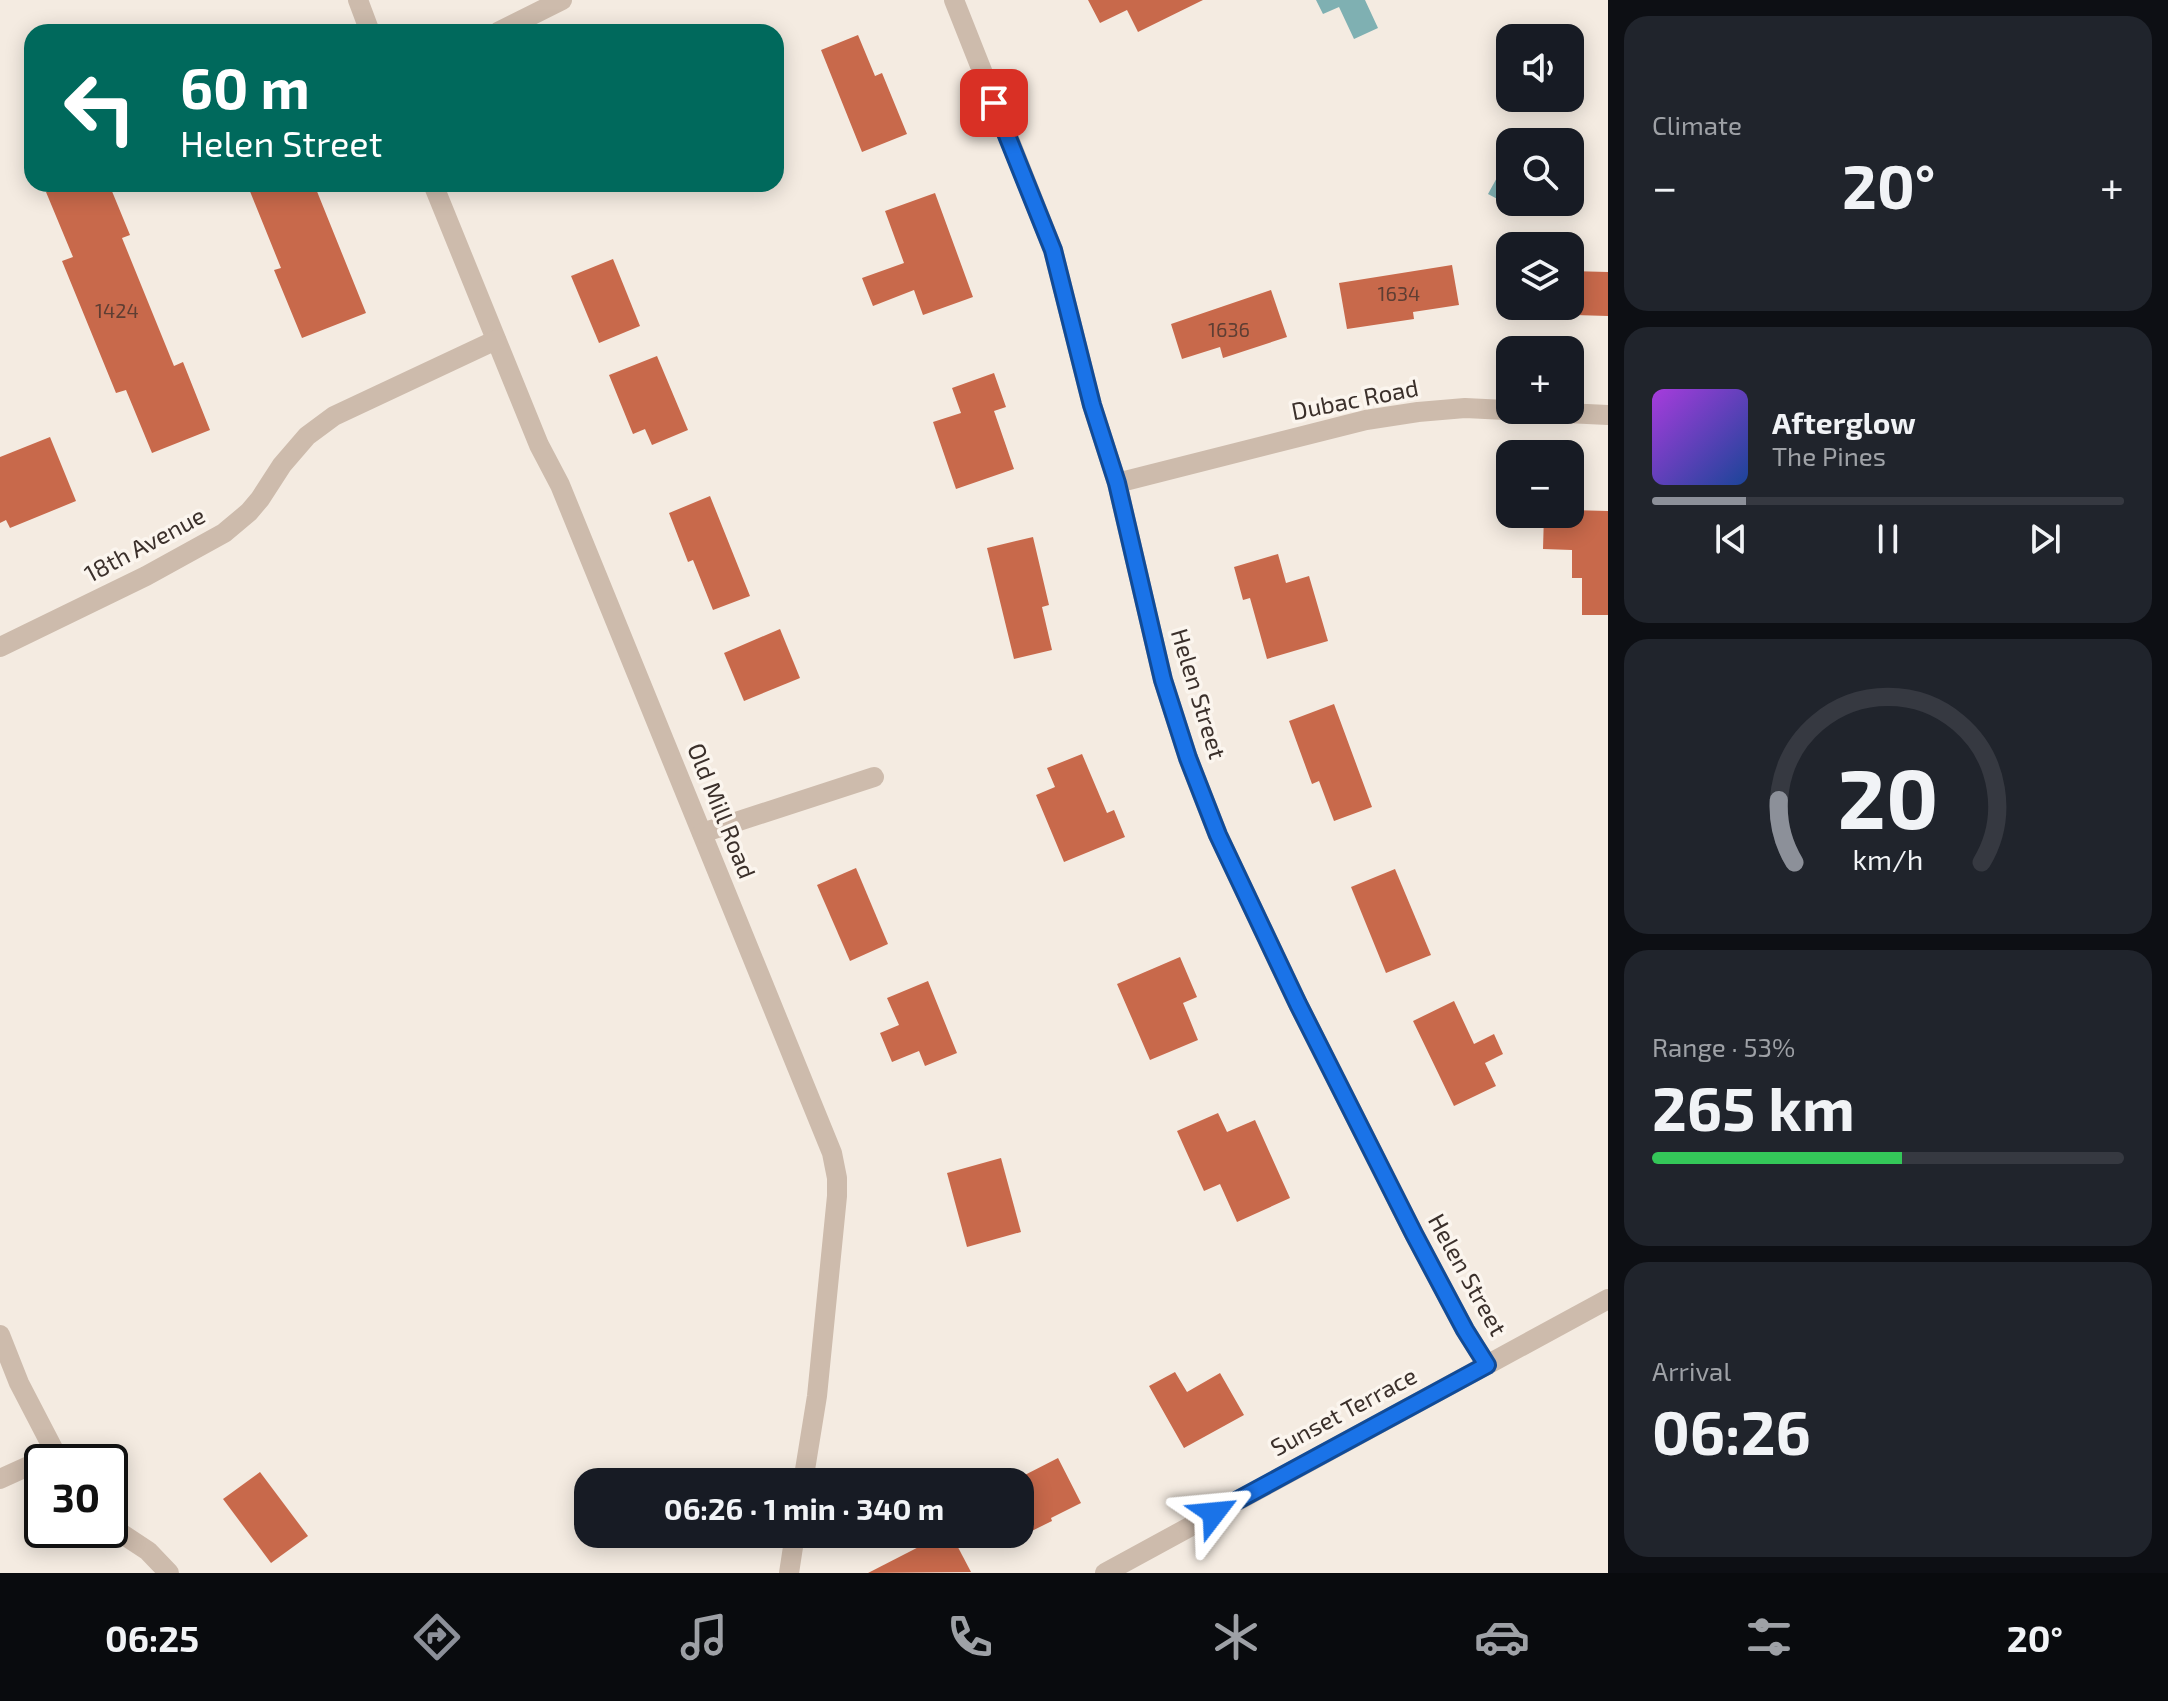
<!DOCTYPE html>
<meta charset="utf-8">
<style>
:root{--surface:#171b24;--page:#20242c;--text:#f1f3f6;--muted:#9ea1a6;--line:#363941;--accent:#8c9099}
body{margin:0;font-family:"Exo 2",sans-serif;background:var(--page);color:var(--text);height:100vh;display:flex;flex-direction:column;font-size:30px;white-space:nowrap}
*{box-sizing:border-box;margin:0}
p{font-size:26px;color:var(--muted)}
.icon{flex:none;width:44px;height:44px;fill:none;stroke:currentColor;stroke-width:2;stroke-linecap:round;stroke-linejoin:round}
.map{position:relative;flex:1;overflow:hidden}
.drawer{display:flex;flex-direction:column;gap:16px;padding:16px;background:#0d0f14;width:560px}
.drawer>*{flex:none}
.guide{position:absolute;left:24px;top:24px;width:760px;height:168px;border-radius:24px;box-shadow:0 4px 20px #0003;background:#00695c;color:#fff;overflow:hidden}
.fabs{position:absolute;left:1496px;top:24px;display:grid;gap:16px}
.fabs a{display:grid;place-items:center;width:88px;height:88px;border-radius:16px;background:var(--surface);box-shadow:0 4px 20px #0003;font-size:40px}
.speed{position:absolute;left:24px;top:1444px;display:flex;gap:16px;font-size:40px;font-weight:700;text-align:center}
.speed>*{display:grid;place-content:center;width:104px;height:104px;border-radius:50%;background:var(--surface);box-shadow:0 4px 20px #0003;line-height:1}
.speed .limit{border:4px solid #111;border-radius:12px;background:#fff;color:#111}
.pin{position:absolute;display:grid;place-items:center;width:68px;height:68px;color:#fff;margin:-34px;border-radius:16px;box-shadow:0 4px 12px #0006}
.me{position:absolute;width:88px;margin:-44px;rotate:61deg;stroke-linejoin:round;filter:drop-shadow(0 0 6px #0008)}
.turn{display:flex;align-items:center;gap:28px;height:168px;padding:0 24px;font-size:36px}
.turn .icon{width:104px;height:104px;stroke-width:2.5}
.turn b{display:block;font-size:56px;line-height:68px}
.big{font-size:60px;font-weight:700;line-height:1.1}
.drawer .tile{flex:1;display:flex;flex-direction:column;justify-content:center;gap:12px;min-width:0;padding:0 28px;border-radius:24px;background:var(--page)}
.drawer .dial{align-items:center;gap:0}
.dial svg{height:208px;overflow:visible;fill:none;stroke:var(--line);stroke-width:7;stroke-linecap:round;text-anchor:middle}
.dial text{fill:var(--text);stroke:none}
.song{display:flex;align-items:center;gap:24px}
.cover{width:96px;height:96px;border-radius:12px;background:linear-gradient(135deg,hsl(280 70% 55%),hsl(220 70% 35%))}
.played{height:8px;border-radius:4px;background:linear-gradient(90deg,var(--accent) 20%,var(--line) 20%)}
.keys{display:flex;justify-content:space-around;direction:ltr}
.heat{display:flex;justify-content:space-between;align-items:center;font-size:44px;direction:ltr}
.charge{height:12px;border-radius:6px;background:linear-gradient(90deg,#34c759 53%,var(--line) 0)}
.trip{position:absolute;left:574px;top:1468px;width:460px;height:80px;border-radius:24px;background:var(--surface);box-shadow:0 4px 20px #0003;font-weight:700;line-height:80px;text-align:center}
.menu{display:flex;height:128px;justify-content:space-around;align-items:center;background:#090b0e;color:var(--muted)}
.menu .icon{width:56px;height:56px}
.menu .on{color:var(--accent)}
.menu b{font-size:36px;color:var(--text)}
main{display:flex;flex:1;min-height:0}
.map>svg:first-child{display:block}
.water{fill:#7fb0b2}
.building{fill:#c8694b}
.lines{fill:none;stroke-linecap:round;stroke-linejoin:round}
.minor{stroke:#cdbbac;stroke-width:20}
.route-casing{stroke:#114b97;stroke-width:20}
.route{stroke:#1a73e8;stroke-width:14}
.labels{text-anchor:middle;stroke-width:7;stroke-linejoin:round;paint-order:stroke}
.number-label{font-size:20px;fill:#5e3e33}
.street-label{font-size:24px;fill:#3b302b;stroke:#fbf5ee}
</style>
<main>
<div class="map">
<svg width="1608" height="1573" viewBox="0 0 1608 1573">
<rect width="100%" height="100%" fill="#f4ebe1"/>
<g class="water">
<polygon points="1316,0 1365,0 1378,28 1354,39 1339,7 1323,14"/>
<polygon points="1510,154 1510,202 1525,202 1520,211 1488,194"/>
</g>
<g class="building">
<polygon points="1088,0 1203,0 1138,32 1127,10 1100,23"/>
<polygon points="858,35 875,76 882,73 907,134 862,152 821,50"/>
<polygon points="65,184 109,184 130,235 122,238 174,366 183,362 210,430 152,453 126,390 116,393 62,261 73,257 46,192"/>
<polygon points="247,184 314,184 366,313 302,338 274,270 281,268"/>
<polygon points="935,193 973,297 923,315 914,290 873,306 862,278 904,263 885,211"/>
<polygon points="1525,238 1573,239 1573,264 1570,264 1570,246 1525,246"/>
<polygon points="613,259 640,326 599,343 571,276"/>
<polygon points="1452,265 1459,305 1413,312 1414,319 1347,329 1339,283"/>
<polygon points="1570,271 1608,272 1608,316 1508,313 1508,306 1570,306"/>
<polygon points="1271,290 1287,337 1223,358 1220,347 1182,359 1171,324"/>
<polygon points="657,356 688,430 652,445 645,429 633,434 609,375"/>
<polygon points="994,373 1006,407 994,411 1014,469 956,489 933,422 961,413 952,388"/>
<polygon points="50,437 76,501 10,528 6,520 0,523 0,457"/>
<polygon points="710,496 750,596 713,610 693,560 688,562 669,513"/>
<polygon points="1570,510 1608,511 1608,615 1582,615 1582,578 1572,578 1572,550 1543,549 1544,514 1570,514"/>
<polygon points="1033,537 1049,605 1042,607 1052,650 1014,659 987,548"/>
<polygon points="1278,554 1286,583 1309,576 1328,641 1267,659 1250,598 1243,600 1234,567"/>
<polygon points="780,629 800,678 744,701 724,653"/>
<polygon points="1334,704 1372,807 1334,821 1319,781 1312,784 1289,721"/>
<polygon points="1082,754 1107,813 1114,810 1125,837 1064,862 1036,795 1055,787 1047,768"/>
<polygon points="856,868 888,944 850,961 817,885"/>
<polygon points="1395,869 1431,955 1386,973 1351,887"/>
<polygon points="1180,957 1197,997 1183,1003 1198,1040 1150,1060 1117,984"/>
<polygon points="928,981 957,1053 925,1066 919,1051 892,1062 880,1033 899,1025 887,998"/>
<polygon points="1454,1001 1474,1044 1494,1034 1503,1054 1485,1063 1496,1086 1454,1106 1413,1021"/>
<polygon points="1218,1113 1227,1132 1255,1120 1290,1198 1237,1222 1220,1184 1204,1191 1177,1131"/>
<polygon points="1001,1158 1021,1232 967,1247 947,1173"/>
<polygon points="1175,1372 1187,1392 1220,1373 1244,1415 1184,1448 1149,1386"/>
<polygon points="1058,1458 1081,1503 1051,1518 1052,1521 1003,1545 998,1534 1020,1534 1020,1482 1011,1482"/>
<polygon points="260,1472 308,1536 271,1563 223,1499"/>
<polygon points="944,1534 951,1534 971,1572 868,1573"/>
</g>
<g class="lines">
<g class="minor">
<polyline points="358,0 370,32"/>
<polyline points="954,0 1053,250 1092,405 1117,483 1163,680 1188,758 1218,835 1298,1004 1414,1234 1465,1330 1487,1365"/>
<polyline points="498,32 562,0"/>
<polyline points="433,184 539,445 560,485 832,1153 837,1178 837,1196 817,1396 803,1482"/>
<polyline points="1117,483 1366,420 1418,412 1465,408 1608,415"/>
<polyline points="0,647 146,576 224,533 249,512 260,499 282,465 307,436 334,416 496,340"/>
<polyline points="702,833 874,777"/>
<polyline points="0,1335 19,1383 60,1462"/>
<polyline points="0,1479 55,1454"/>
<polyline points="110,1526 148,1551 169,1573"/>
<polyline points="789,1573 795,1534"/>
<polyline points="1105,1573 1608,1299"/>
</g>
</g>
<g class="lines">
<defs>
<polyline id="route" points="994,103 1053,250 1092,405 1117,483 1163,680 1188,758 1218,835 1298,1004 1414,1234 1465,1330 1487,1365 1214,1513"/>
</defs>
<use href="#route" class="route-casing"/>
<use href="#route" class="route"/>
</g>
<g class="labels">
<g class="number-label">
<text x="1399" y="301">1634</text>
<text x="117" y="318">1424</text>
<text x="1229" y="337">1636</text>
</g>
<g class="street-label">
<text transform="translate(1355 400) rotate(-11)" y="8">Dubac Road</text>
<text transform="translate(145 545) rotate(-28)" y="8">18th Avenue</text>
<text transform="translate(1198 694) rotate(73)" y="8">Helen Street</text>
<text transform="translate(721 811) rotate(68)" y="8">Old Mill Road</text>
<text transform="translate(1467 1275) rotate(61)" y="8">Helen Street</text>
<text transform="translate(1344 1412) rotate(-28)" y="8">Sunset Terrace</text>
</g>
</g>
</svg>
<div class="fabs">
<a><svg class="icon" aria-label="sound" viewBox="0 0 24 24"><path d="M4 9h4l5-4v14l-5-4H4zM17 9q2 3 0 6"/></svg></a>
<a><svg class="icon" aria-label="search" viewBox="0 0 24 24"><circle cx="10" cy="10" r="6"/><path d="M15 15l6 6"/></svg></a>
<a><svg class="icon" aria-label="layers" viewBox="0 0 24 24"><path d="M12 4l9 5-9 5-9-5zM3 14l9 5 9-5"/></svg></a>
<a>+</a>
<a>−</a>
</div>
<div class="speed"><div class="limit">30</div></div>
<div class="pin" style="left:994px;top:103px;background:#d93025"><svg class="icon" aria-label="arrive" viewBox="0 0 24 24"><path d="M6 21V4h12l-3 4 3 4H6"/></svg></div>
<svg class="me" style="left:1214px;top:1513px" viewBox="-20 -20 40 40"><path d="M0-17L14 15 0 8-14 15z" fill="#1a73e8" stroke="#fff" stroke-width="4"/></svg>
<div class="trip">06:26 · 1 min · 340 m</div>
<div class="guide">
<div class="turn"><svg class="icon" aria-label="left" viewBox="0 0 24 24"><path d="M17 20v-9H6M10 6l-5 5 5 5"/></svg><div><b>60 m</b>Helen Street</div></div>
</div>
</div>
<section class="drawer">
<div class="tile"><p>Climate</p>
<div class="heat"><a>−</a><b class="big">20°</b><a>+</a></div>
</div>
<div class="tile">
<div class="song"><i class="cover"></i><div><b>Afterglow</b><p>The Pines</p></div></div>
<div class="played"></div>
<div class="keys"><svg class="icon" aria-label="previous" viewBox="0 0 24 24"><path d="M18 5L8 12l10 7zM5 5v14"/></svg><svg class="icon" aria-label="pause" viewBox="0 0 24 24"><path d="M8 5v14M16 5v14"/></svg><svg class="icon" aria-label="next" viewBox="0 0 24 24"><path d="M6 5l10 7-10 7zM19 5v14"/></svg></div>
</div>
<div class="tile dial"><svg viewBox="0 0 100 80">
<path d="M14 69A42 42 0 1 1 86 69"/>
<path d="M14 69A42 42 0 0 1 8 45" stroke="#8c9099"/>
<text x="50" y="56" font-size="32" font-weight="700">20</text>
<text x="50" y="72" font-size="11">km/h</text>
</svg></div>
<div class="tile"><p>Range · 53%</p><b class="big">265 km</b><div class="charge"></div></div>
<div class="tile"><p>Arrival</p><b class="big">06:26</b></div>
</section>
</main>
<nav class="menu">
<b>06:25</b>
<svg class="icon on" aria-label="directions" viewBox="0 0 24 24"><path d="M12 3l9 9-9 9-9-9zM9 14v-3h6M13 9l2 2-2 2"/></svg>
<svg class="icon" aria-label="music" viewBox="0 0 24 24"><path d="M9 18V5l10-2v13"/><circle cx="6" cy="18" r="3"/><circle cx="16" cy="16" r="3"/></svg>
<svg class="icon" aria-label="phone" viewBox="0 0 24 24"><path d="M5 4h4l2 5-3 2q2 4 5 5l2-3 5 2v4C11 20 4 13 5 4z"/></svg>
<svg class="icon" aria-label="climate" viewBox="0 0 24 24"><path d="M12 3v18M4 7l16 10M4 17L20 7"/></svg>
<svg class="icon" aria-label="car" viewBox="0 0 24 24"><path d="M5 17H2v-5l4-1 3-4h7l3 4 3 1v5h-3M9 17h6M6 11h13"/><circle cx="7" cy="17" r="2"/><circle cx="17" cy="17" r="2"/></svg>
<svg class="icon" aria-label="filters" viewBox="0 0 24 24"><path d="M4 7h16M4 17h16"/><circle cx="9" cy="7" r="2"/><circle cx="15" cy="17" r="2"/></svg>
<b>20°</b>
</nav>
